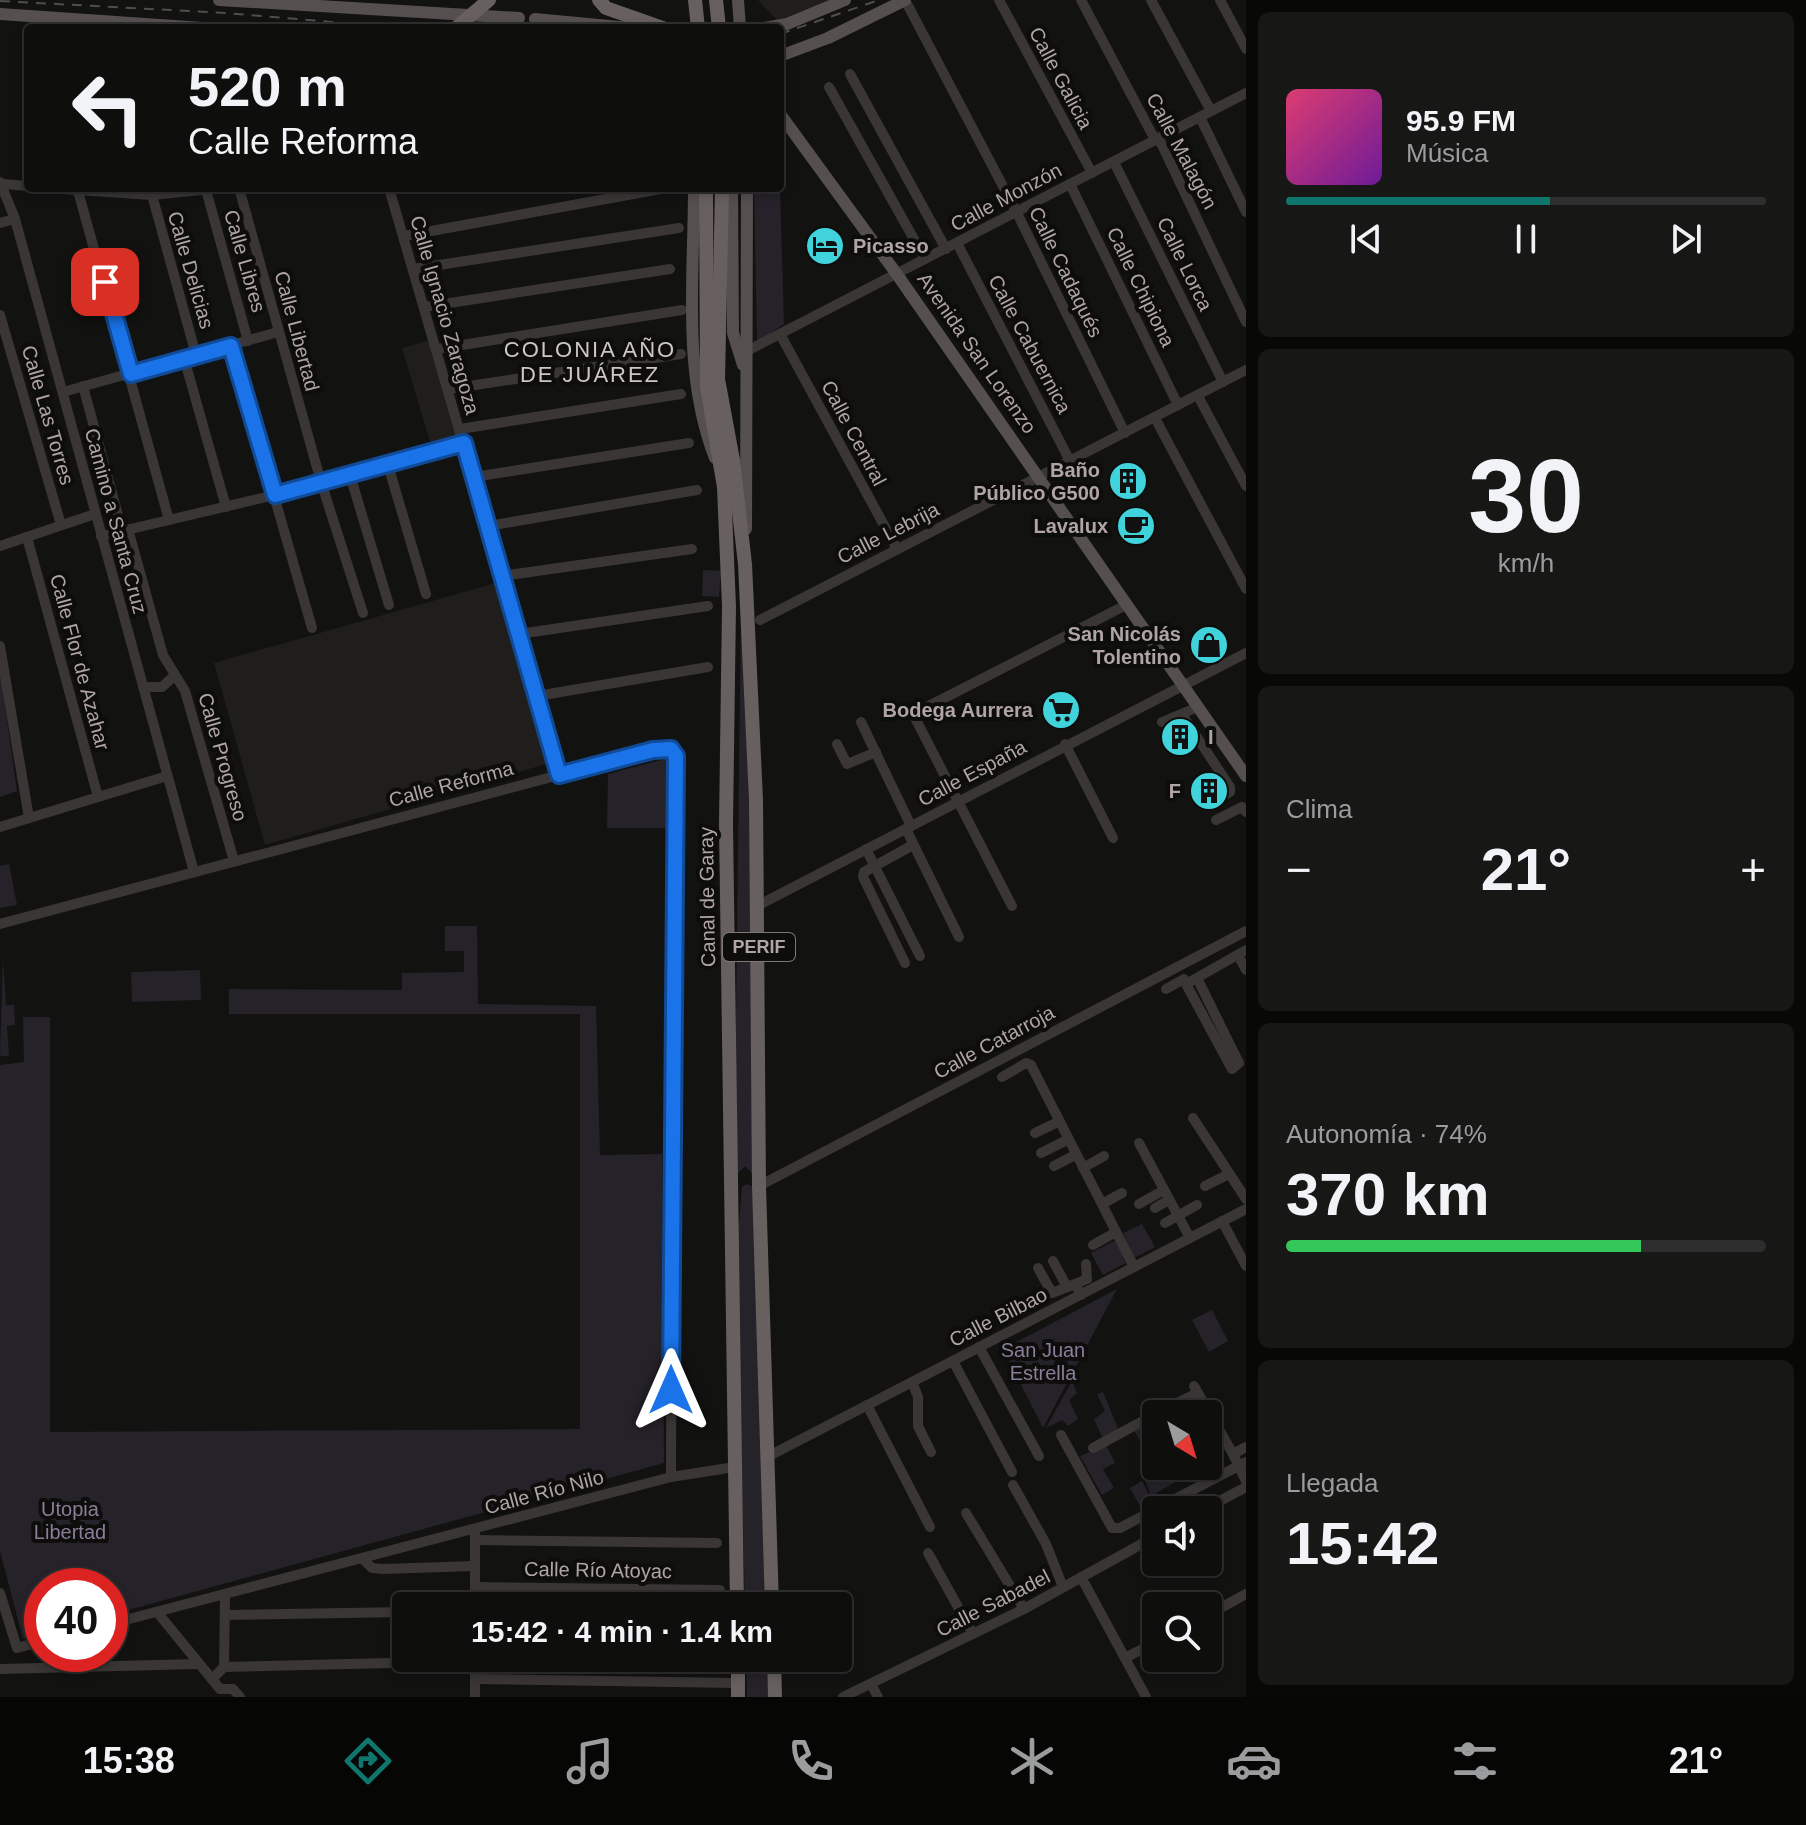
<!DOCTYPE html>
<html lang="es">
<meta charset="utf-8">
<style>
:root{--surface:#0e0e0d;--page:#171716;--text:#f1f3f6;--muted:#9b9c9d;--line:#2e2e2e;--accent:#0f766e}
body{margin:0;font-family:Helvetica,sans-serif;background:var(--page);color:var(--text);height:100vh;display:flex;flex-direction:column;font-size:30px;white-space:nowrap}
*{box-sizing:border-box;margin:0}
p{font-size:26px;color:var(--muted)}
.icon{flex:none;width:44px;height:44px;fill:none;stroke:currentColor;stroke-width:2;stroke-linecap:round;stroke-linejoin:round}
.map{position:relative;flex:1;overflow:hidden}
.drawer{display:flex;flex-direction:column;gap:12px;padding:12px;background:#080807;width:560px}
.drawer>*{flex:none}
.hud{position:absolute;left:24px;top:24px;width:760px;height:168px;border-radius:8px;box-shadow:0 4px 12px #0003,0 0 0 2px var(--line);background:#0e0e0d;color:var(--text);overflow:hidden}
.needle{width:52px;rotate:142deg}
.fabs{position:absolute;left:1142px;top:1400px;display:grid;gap:16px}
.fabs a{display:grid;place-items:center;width:80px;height:80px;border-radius:8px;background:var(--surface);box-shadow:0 4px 12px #0003,0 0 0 2px var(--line);font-size:40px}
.speed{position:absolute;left:24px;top:1568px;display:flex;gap:16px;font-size:40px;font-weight:700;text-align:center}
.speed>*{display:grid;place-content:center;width:104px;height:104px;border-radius:50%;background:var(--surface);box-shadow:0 4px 12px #0003,0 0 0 2px var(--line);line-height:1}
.speed .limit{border:12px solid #d22;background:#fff;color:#111}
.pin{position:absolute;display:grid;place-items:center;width:68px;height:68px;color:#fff;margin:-34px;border-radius:16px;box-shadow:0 4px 12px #0006}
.me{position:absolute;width:88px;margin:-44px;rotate:0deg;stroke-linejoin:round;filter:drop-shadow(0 0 6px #0008)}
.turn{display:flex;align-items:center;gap:28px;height:168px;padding:0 32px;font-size:36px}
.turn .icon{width:104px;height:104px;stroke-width:2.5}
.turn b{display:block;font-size:56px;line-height:68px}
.big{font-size:60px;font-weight:600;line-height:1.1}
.drawer .card{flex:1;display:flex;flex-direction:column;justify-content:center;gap:12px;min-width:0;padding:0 28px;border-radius:12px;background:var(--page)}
.drawer .dial{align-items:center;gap:0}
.dial b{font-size:104px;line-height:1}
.song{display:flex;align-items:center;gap:24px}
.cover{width:96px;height:96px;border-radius:12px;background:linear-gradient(135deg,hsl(340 70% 55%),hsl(280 70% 35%))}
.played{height:8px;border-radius:4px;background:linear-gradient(90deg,var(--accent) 55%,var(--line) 55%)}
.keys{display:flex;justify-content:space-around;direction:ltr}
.heat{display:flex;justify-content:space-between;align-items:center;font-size:44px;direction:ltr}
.charge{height:12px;border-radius:6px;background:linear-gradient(90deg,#34c759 74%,var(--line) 0)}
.trip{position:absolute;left:392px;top:1592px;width:460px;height:80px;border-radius:8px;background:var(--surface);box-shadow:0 4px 12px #0003,0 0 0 2px var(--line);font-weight:600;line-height:80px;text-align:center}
.tab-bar{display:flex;height:128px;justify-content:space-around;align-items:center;background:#060605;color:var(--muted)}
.tab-bar .icon{width:56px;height:56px}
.tab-bar .current{color:var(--accent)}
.tab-bar b{font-size:36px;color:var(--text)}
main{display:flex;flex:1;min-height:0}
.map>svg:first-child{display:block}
.built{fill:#1f1e1d}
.green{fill:#252229}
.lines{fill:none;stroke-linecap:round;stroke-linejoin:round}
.minor{stroke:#393635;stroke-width:10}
.major{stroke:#55504f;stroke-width:12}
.highway{stroke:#67605f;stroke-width:14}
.rail{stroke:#524d4c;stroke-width:2;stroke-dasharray:10 8;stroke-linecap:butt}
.route-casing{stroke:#114b97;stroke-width:20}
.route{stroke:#1a73e8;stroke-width:14}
.labels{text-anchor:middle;stroke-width:8;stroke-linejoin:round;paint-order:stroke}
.shield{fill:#0d0d0c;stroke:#807776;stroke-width:2}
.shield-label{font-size:18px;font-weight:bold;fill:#b1a5a4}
.street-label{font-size:20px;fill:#b1a5a4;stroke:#0d0d0c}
.poi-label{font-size:20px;font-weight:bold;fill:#b1a5a4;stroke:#0d0d0c;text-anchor:end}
.park-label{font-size:20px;fill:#8a7d9a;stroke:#0d0d0c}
.neighbourhood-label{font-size:22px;letter-spacing:2px;fill:#cec6c4;stroke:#0d0d0c}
</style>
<main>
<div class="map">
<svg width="1246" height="1697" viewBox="0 0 1246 1697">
<rect width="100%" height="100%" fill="#121211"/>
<g class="built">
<polygon points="758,0 839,0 778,21"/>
<polygon points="430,340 459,437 431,445 402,348"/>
<polygon points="499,582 550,763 265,845 214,663"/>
</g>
<g class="green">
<polygon points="754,188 780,188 784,324 757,342"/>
<polygon points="703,570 721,571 719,597 702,596"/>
<polygon points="741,610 747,704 756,1177 745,1166 734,1177"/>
<polygon points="0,670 17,791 0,797"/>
<polygon points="668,758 667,828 607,828 608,774"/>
<polygon points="9,864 17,905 0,908 0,866"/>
<polygon points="445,926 477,926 478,1004 596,1006 600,1155 662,1154 664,1463 110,1615 110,1586 42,1586 42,1634 23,1639 0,1551 0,1065 24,1062 23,1017 50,1017 50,1432 580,1429 580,1014 229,1014 229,989 402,990 402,973 464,972 464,951 445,951"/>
<polygon points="3,958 6,1005 14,1005 15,1025 7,1026 9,1056 0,1056"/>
<polygon points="200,970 201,1000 132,1002 131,972"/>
<polygon points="747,1184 754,1187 766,1606 745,1606 736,1259 742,1187"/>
<polygon points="1142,1224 1155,1247 1134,1258 1123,1233"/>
<polygon points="1116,1240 1126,1263 1103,1275 1091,1253"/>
<polygon points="1117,1289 1043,1428 1003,1349"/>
<polygon points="1212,1310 1228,1341 1209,1352 1192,1320"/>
<polygon points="1072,1381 1077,1393 1069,1400 1078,1419 1068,1426 1062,1420 1046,1428"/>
<polygon points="1103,1392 1119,1431 1103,1439 1094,1419 1105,1411 1097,1394"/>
<polygon points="1156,1419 1148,1427 1154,1444 1145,1449 1132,1427"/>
<polygon points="1106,1445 1115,1463 1103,1469 1114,1488 1102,1495 1080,1456"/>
<polygon points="1157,1466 1178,1466 1184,1477 1151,1496 1143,1474"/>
<polygon points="1142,1481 1152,1500 1141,1508 1130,1488"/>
<polygon points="746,1658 767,1658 768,1697 747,1697"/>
</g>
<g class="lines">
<g class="minor">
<polyline points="905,0 1016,211 1125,433"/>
<polyline points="999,0 1092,173"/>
<polyline points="1081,0 1152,134 1162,145 1246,322"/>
<polyline points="1151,0 1211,111"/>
<polyline points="1220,0 1246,49"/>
<polyline points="850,74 946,249"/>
<polyline points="829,87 925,259"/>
<polyline points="1200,117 1246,212"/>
<polyline points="1114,162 1223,382"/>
<polyline points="0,182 15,219 194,872"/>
<polyline points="3,184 28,186"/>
<polyline points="1070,184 1178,405"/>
<polyline points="47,188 152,195 220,188"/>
<polyline points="239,188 321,482 363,613"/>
<polyline points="389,188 559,775"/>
<polyline points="206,190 248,341"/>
<polyline points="78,191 169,520"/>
<polyline points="152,195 196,355"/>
<polyline points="0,223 15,219"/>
<polyline points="404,236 666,188"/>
<polyline points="957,243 1070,461"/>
<polyline points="413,269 679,228"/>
<polyline points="424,307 670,269"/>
<polyline points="0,315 61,525"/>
<polyline points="780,334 897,549"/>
<polyline points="231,346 312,628"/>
<polyline points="437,349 682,310"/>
<polyline points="741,351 747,351 1246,93"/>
<polyline points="184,358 226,507"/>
<polyline points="83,386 122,530"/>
<polyline points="449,389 681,354"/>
<polyline points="63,392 278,332"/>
<polyline points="1198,396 1246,486"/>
<polyline points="1155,418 1246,589"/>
<polyline points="460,429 681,394"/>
<polyline points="388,465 426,594"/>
<polyline points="350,475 389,605"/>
<polyline points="474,477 689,443"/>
<polyline points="488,526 697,490"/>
<polyline points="128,529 163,655 185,691 234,861"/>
<polyline points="101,536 275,495 464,443"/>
<polyline points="27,537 98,797"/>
<polyline points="0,546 95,514"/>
<polyline points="502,576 692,549"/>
<polyline points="760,620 1246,370"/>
<polyline points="519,634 708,606"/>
<polyline points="0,646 29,818"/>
<polyline points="143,687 162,687 174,676"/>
<polyline points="537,696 708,667"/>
<polyline points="1183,716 1230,787 1230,792 1209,804"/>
<polyline points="861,722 911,826"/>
<polyline points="1162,722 1198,707"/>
<polyline points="837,744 847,764 876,752"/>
<polyline points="1065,744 1113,838"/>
<polyline points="1216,820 1242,807 1246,812"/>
<polyline points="0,827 167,776"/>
<polyline points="906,829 959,937"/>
<polyline points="866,849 920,956"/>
<polyline points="759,905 1246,653"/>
<polyline points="1012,906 913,714 1126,605"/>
<polyline points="0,924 653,750 671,749 679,765 673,935 671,1477"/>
<polyline points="1238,955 1246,970"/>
<polyline points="905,963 863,877 864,872 913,845"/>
<polyline points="1197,978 1239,1063 1232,1069 1186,984 1246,950"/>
<polyline points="1166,989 1184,979"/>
<polyline points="1002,1077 1026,1063 1031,1065 1134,1267"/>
<polyline points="1193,1118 1246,1199"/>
<polyline points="1035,1133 1058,1122"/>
<polyline points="1139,1143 1190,1238"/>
<polyline points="1041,1153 1067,1140"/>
<polyline points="1054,1166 1075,1155"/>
<polyline points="1083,1168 1104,1156"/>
<polyline points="759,1186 1246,931"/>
<polyline points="1205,1186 1227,1175"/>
<polyline points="1102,1204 1122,1193"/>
<polyline points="1139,1204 1164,1190"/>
<polyline points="1155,1208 1169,1200"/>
<polyline points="1222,1221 1246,1266"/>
<polyline points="1165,1223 1197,1205"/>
<polyline points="1093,1245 1116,1232"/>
<polyline points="1053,1261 1067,1287"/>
<polyline points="1038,1268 1052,1293 1075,1284 1081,1295"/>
<polyline points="1075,1284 1087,1279 1086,1264"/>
<polyline points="979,1347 1039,1456"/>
<polyline points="953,1361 1012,1472"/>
<polyline points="912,1382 918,1397 918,1426 931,1452"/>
<polyline points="1194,1386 1233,1454"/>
<polyline points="867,1405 930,1527"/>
<polyline points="1156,1414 1197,1393"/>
<polyline points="1061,1435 1112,1528 1120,1528 1246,1462"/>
<polyline points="1246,1447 1233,1454 1246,1481"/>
<polyline points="1093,1448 1156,1414"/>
<polyline points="767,1457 1246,1209"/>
<polyline points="1013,1485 1046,1544 1063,1587"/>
<polyline points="1203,1510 1246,1487"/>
<polyline points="966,1513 1024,1609"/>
<polyline points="475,1540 717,1543"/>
<polyline points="928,1553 973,1634"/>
<polyline points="363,1559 372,1568 383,1569 475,1566"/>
<polyline points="1081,1577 1146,1697"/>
<polyline points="475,1587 720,1590"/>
<polyline points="0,1593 17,1648 42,1641"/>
<polyline points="475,1606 475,1534"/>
<polyline points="157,1612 220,1689 233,1689 240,1697"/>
<polyline points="226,1615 406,1612"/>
<polyline points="1208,1615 1246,1594"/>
<polyline points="110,1624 671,1477 735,1467"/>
<polyline points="475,1658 475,1697"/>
<polyline points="1125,1658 1156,1642"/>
<polyline points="224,1667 225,1595"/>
<polyline points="0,1669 198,1664"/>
<polyline points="212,1679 224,1667 475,1661"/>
<polyline points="475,1679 738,1683"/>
<polyline points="871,1684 878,1697"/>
<polyline points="843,1697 1024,1609 1156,1536"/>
</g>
<g class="major">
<polyline points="219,0 519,18"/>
<polyline points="738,0 740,28"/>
<polyline points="0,14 203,28"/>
<polyline points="535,19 630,28"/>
<polyline points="764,28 787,24 845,0"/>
<polyline points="780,56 828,38 905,0"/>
<polyline points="780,114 896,273 1246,776"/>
<path d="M 694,188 C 694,276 682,374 715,458"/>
<polyline points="732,188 733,333 743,365"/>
<polyline points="746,529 747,188"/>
</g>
<g class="highway">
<polyline points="599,0 606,8 663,28"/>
<polyline points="695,0 698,28"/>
<polyline points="716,0 719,28"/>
<polyline points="458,26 489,0"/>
<polyline points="706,188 707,387 724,487 729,606 726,824 737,1606"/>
<polyline points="722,188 718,379 733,460 745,564 756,800 759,1186 772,1606"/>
<polyline points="738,1658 738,1697"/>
<polyline points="774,1658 775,1697"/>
</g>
<g class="rail">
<polyline points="0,1 226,13 402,28"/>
<polyline points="780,34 879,0"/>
</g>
</g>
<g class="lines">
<defs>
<polyline id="route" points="105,282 131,374 231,346 275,495 464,443 559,775 653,750 671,749 676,756 671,1390"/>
</defs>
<use href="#route" class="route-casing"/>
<use href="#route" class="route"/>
</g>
<defs>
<symbol id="hotel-disc" viewBox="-11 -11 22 22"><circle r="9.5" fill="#41d3db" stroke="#0d0d0c"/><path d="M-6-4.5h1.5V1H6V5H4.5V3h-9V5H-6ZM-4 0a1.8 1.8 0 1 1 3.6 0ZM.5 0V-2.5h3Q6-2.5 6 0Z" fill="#111"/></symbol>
<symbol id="building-disc" viewBox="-11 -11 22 22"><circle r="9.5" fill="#41d3db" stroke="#0d0d0c"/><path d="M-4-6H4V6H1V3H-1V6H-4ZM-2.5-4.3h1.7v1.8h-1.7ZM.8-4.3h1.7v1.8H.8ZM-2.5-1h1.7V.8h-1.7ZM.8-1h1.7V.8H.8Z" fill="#111"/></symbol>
<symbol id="cafe-disc" viewBox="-11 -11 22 22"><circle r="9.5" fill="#41d3db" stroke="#0d0d0c"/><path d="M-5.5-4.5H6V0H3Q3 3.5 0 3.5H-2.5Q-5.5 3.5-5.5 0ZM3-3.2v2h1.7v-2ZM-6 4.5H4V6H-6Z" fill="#111"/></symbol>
<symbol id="shop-disc" viewBox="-11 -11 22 22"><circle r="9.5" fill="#41d3db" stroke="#0d0d0c"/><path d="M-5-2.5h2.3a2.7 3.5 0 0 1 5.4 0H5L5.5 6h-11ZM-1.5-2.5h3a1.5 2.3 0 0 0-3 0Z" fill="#111"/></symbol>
<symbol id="supermarket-disc" viewBox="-11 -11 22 22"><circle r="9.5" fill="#41d3db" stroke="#0d0d0c"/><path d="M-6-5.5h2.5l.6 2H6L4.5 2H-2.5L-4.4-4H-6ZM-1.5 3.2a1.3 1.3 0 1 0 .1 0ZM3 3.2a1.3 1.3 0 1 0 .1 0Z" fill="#111"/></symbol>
</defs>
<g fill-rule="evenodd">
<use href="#hotel-disc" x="803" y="224" width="44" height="44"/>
<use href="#building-disc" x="1106" y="459" width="44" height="44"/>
<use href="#cafe-disc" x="1114" y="504" width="44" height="44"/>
<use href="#shop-disc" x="1187" y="623" width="44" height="44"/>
<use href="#supermarket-disc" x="1039" y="688" width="44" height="44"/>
<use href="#building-disc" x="1158" y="715" width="44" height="44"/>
<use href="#building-disc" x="1187" y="769" width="44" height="44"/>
</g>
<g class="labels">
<rect class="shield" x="723" y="933" width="72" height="28" rx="6"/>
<g class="shield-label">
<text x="759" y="953">PERIF</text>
</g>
<g class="street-label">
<text transform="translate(1061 78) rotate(62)" y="7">Calle Galicia</text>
<text transform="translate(1182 151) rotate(62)" y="7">Calle Malagón</text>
<text transform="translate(1006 197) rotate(-28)" y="7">Calle Monzón</text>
<text transform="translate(245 261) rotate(74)" y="7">Calle Libres</text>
<text transform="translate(1185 264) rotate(64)" y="7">Calle Lorca</text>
<text transform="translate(191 270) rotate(74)" y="7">Calle Delicias</text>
<text transform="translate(1066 272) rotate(64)" y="7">Calle Cadaqués</text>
<text transform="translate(1141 287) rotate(64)" y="7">Calle Chipiona</text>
<text transform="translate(445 315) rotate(74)" y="7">Calle Ignacio Zaragoza</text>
<text transform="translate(297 331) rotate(75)" y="7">Calle Libertad</text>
<text transform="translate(1030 344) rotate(62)" y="7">Calle Cabuernica</text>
<text transform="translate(977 353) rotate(55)" y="7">Avenida San Lorenzo</text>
<text transform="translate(48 415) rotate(74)" y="7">Calle Las Torres</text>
<text transform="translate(854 433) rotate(62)" y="7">Calle Central</text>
<text transform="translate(116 521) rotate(75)" y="7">Camino a Santa Cruz</text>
<text transform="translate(888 533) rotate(-27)" y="7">Calle Lebrija</text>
<text transform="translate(80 662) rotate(75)" y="7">Calle Flor de Azahar</text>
<text transform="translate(223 757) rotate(74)" y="7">Calle Progreso</text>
<text transform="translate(972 773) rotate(-28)" y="7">Calle España</text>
<text transform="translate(451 784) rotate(-15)" y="7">Calle Reforma</text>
<text transform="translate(707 897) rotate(-91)" y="7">Canal de Garay</text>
<text transform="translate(994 1042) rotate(-28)" y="7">Calle Catarroja</text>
<text transform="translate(998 1317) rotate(-27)" y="7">Calle Bilbao</text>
<text transform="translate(544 1492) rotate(-15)" y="7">Calle Río Nilo</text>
<text transform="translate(598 1570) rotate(1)" y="7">Calle Río Atoyac</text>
<text transform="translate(993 1603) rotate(-27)" y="7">Calle Sabadel</text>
</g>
<g class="poi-label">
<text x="853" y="253" text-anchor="start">Picasso</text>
<text x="1100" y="477">Baño<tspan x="1100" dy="23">Público G500</tspan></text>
<text x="1108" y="533">Lavalux</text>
<text x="1181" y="641">San Nicolás<tspan x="1181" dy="23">Tolentino</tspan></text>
<text x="1033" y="717">Bodega Aurrera</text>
<text x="1208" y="744" text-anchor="start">I</text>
<text x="1181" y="798">F</text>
</g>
<g class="park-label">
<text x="1043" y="1357">San Juan<tspan x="1043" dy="23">Estrella</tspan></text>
<text x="70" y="1516">Utopia<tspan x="70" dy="23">Libertad</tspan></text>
</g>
<g class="neighbourhood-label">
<text x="590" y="357">COLONIA AÑO<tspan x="590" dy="25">DE JUÁREZ</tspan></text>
</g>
</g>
</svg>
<div class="fabs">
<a><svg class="needle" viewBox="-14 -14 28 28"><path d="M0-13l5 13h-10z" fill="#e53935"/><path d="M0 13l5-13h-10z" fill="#9b9c9d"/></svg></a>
<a><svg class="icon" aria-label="sound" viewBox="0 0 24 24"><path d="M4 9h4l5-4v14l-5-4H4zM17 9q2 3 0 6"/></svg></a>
<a><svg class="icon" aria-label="search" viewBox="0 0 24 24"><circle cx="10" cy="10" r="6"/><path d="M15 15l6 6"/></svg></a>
</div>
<div class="speed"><div class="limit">40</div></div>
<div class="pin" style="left:105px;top:282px;background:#d93025"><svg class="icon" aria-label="arrive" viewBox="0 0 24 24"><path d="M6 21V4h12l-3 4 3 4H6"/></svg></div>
<svg class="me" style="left:671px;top:1390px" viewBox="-20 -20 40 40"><path d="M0-17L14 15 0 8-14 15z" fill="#1a73e8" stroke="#fff" stroke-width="4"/></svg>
<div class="trip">15:42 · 4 min · 1.4 km</div>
<div class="hud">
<div class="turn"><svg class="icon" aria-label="left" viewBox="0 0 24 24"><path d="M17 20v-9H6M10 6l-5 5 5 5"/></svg><div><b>520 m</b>Calle Reforma</div></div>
</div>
</div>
<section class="drawer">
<div class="card">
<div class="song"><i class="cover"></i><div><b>95.9 FM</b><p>Música</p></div></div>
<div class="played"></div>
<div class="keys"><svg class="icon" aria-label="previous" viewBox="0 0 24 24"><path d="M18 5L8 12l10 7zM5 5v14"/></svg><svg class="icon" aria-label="pause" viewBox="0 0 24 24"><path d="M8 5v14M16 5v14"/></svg><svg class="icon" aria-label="next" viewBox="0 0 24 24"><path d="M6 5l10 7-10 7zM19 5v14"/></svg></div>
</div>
<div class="card dial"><b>30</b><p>km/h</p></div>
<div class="card"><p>Clima</p>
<div class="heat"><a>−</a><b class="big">21°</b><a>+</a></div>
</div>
<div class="card"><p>Autonomía · 74%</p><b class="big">370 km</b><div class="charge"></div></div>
<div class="card"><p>Llegada</p><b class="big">15:42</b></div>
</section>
</main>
<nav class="tab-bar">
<b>15:38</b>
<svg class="icon current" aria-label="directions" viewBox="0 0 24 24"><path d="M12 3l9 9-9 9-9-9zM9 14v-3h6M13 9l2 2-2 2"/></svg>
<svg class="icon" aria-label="music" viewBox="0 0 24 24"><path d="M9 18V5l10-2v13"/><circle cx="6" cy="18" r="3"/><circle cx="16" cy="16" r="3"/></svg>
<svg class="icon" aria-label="phone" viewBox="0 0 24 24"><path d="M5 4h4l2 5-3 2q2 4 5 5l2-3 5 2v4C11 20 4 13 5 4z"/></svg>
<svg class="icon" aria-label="climate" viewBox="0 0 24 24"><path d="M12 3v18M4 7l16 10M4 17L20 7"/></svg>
<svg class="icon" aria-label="car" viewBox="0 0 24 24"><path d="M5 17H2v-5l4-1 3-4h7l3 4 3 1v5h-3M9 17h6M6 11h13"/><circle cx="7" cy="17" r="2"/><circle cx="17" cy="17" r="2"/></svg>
<svg class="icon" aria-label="filters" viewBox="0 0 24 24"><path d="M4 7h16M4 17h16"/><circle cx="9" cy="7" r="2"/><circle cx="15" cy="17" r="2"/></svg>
<b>21°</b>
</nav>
